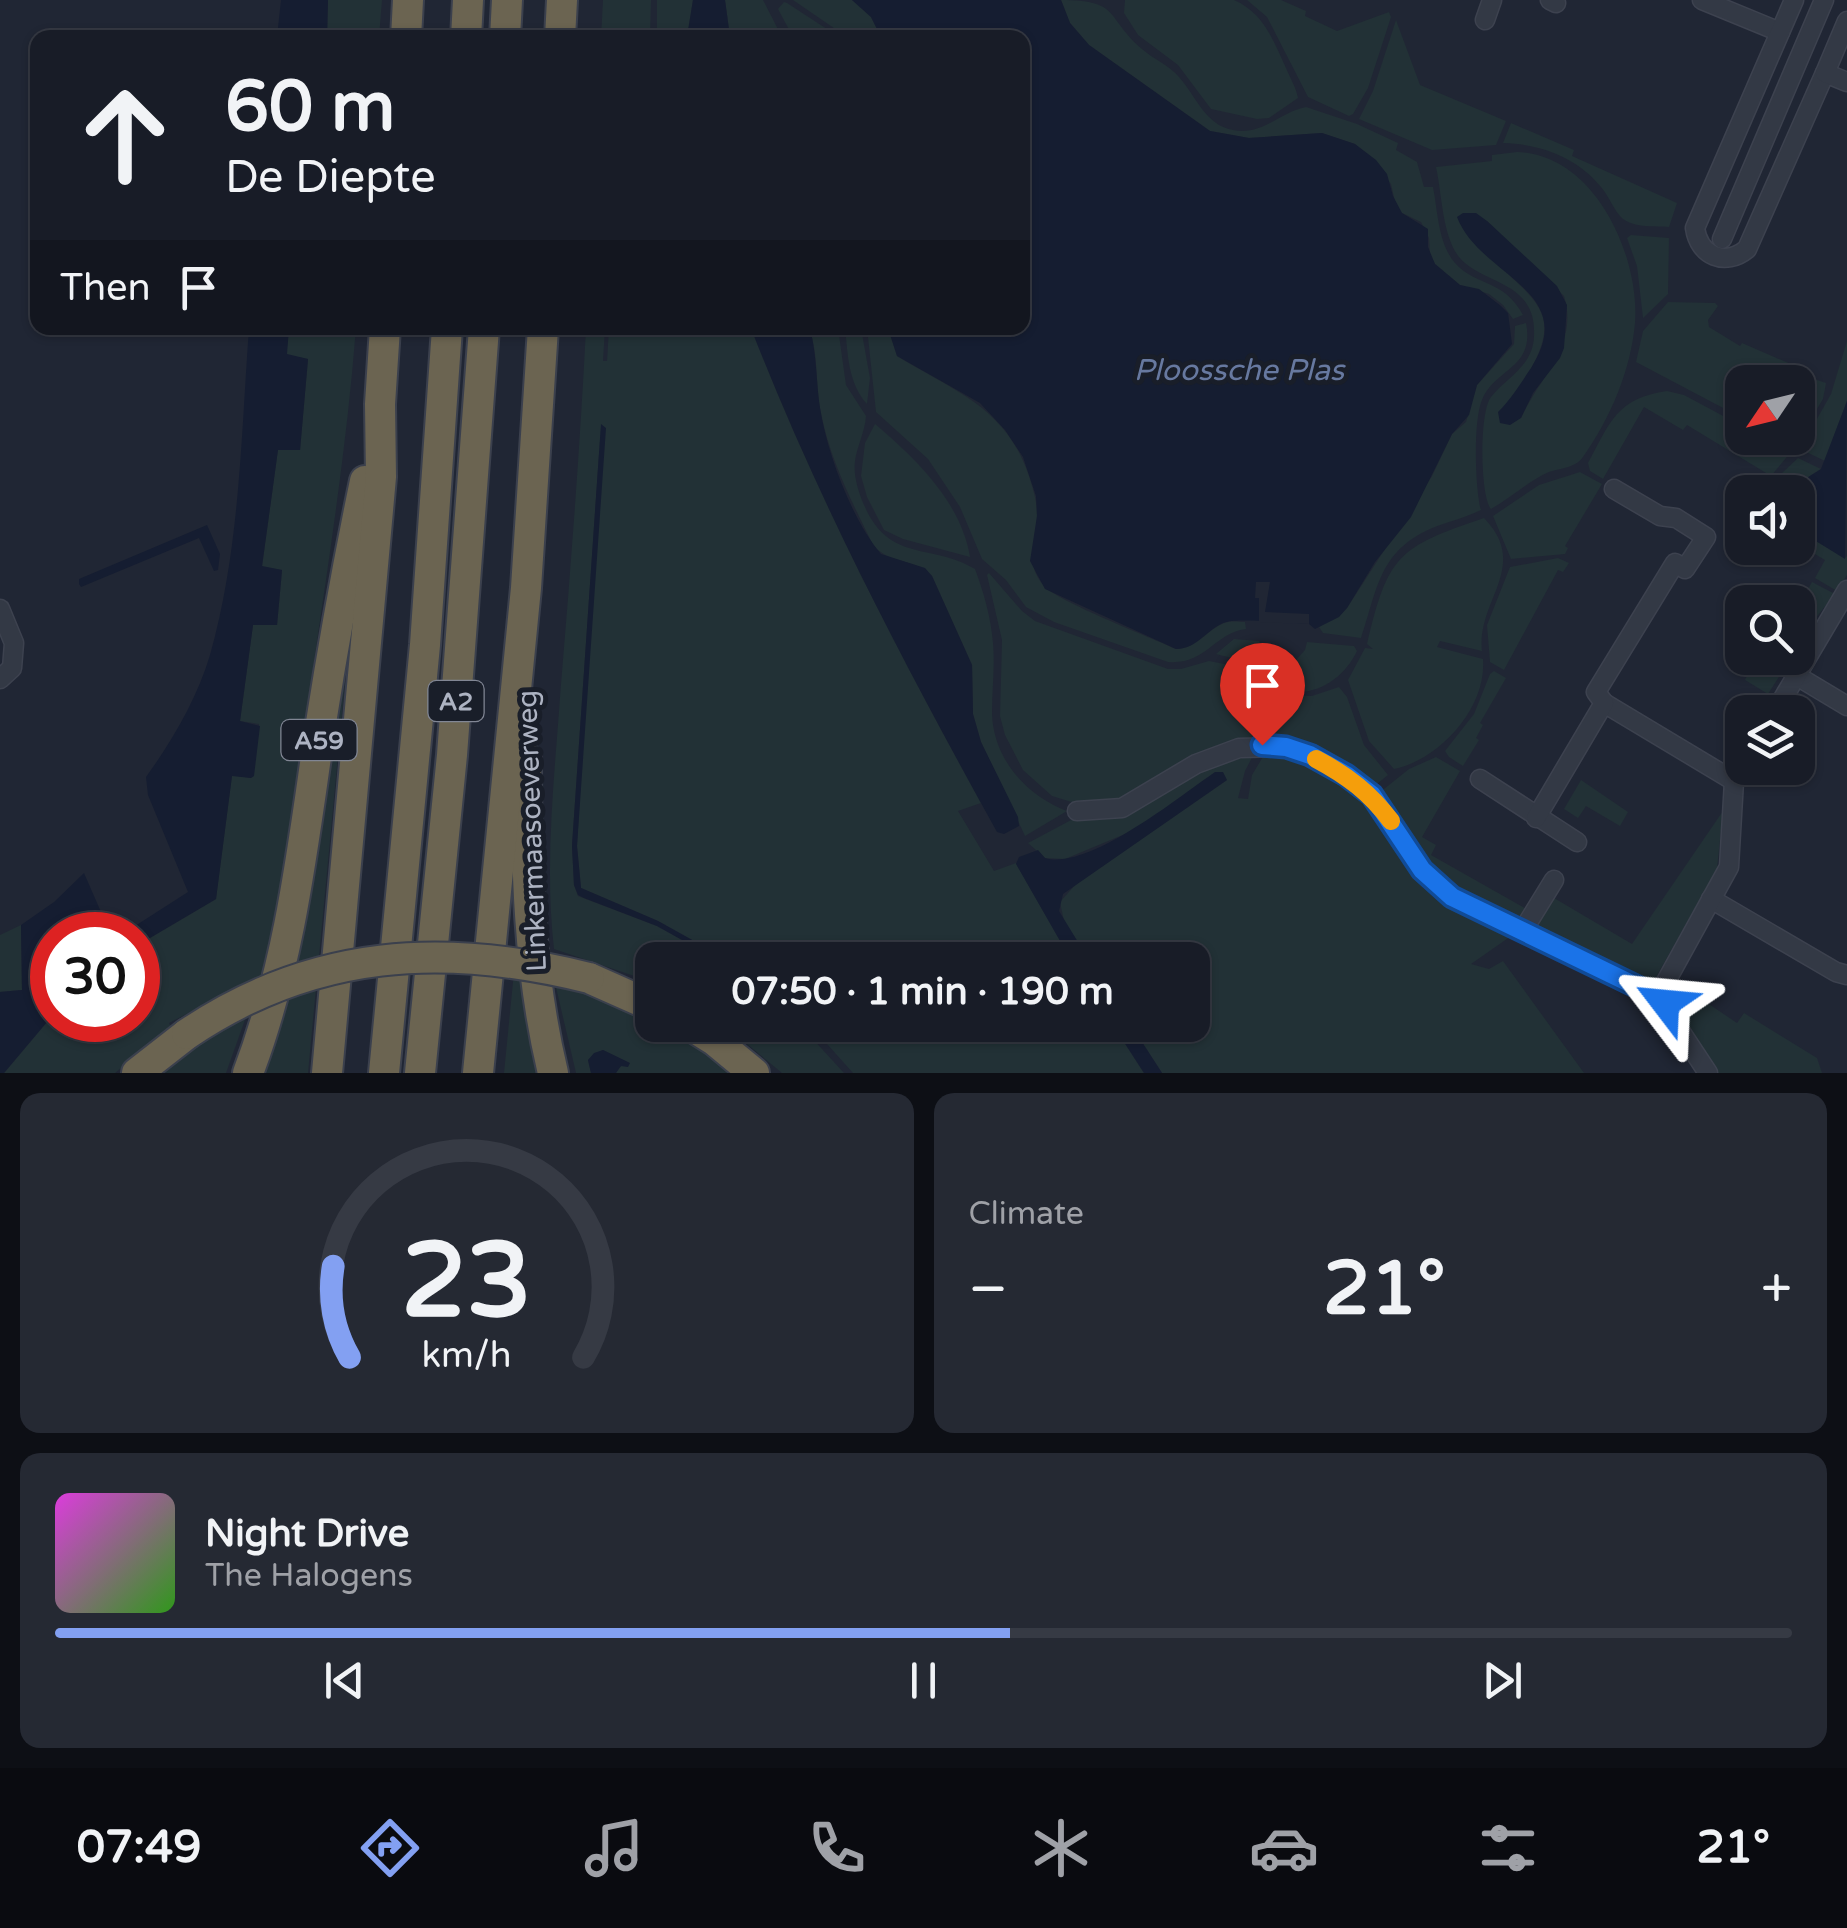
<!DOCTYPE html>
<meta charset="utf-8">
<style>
:root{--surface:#181c27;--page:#252933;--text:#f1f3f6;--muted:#9fa1a7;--line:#363a44;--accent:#83a0f2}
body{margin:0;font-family:"Varela Round",sans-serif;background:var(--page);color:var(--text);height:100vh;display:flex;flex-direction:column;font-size:38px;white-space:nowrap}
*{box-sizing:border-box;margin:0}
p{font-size:32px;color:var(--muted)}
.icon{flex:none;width:55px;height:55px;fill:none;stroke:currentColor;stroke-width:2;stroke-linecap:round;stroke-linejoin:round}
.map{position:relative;height:1073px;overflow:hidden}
.drawer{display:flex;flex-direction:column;gap:20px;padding:20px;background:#0d0f15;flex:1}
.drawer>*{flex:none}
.banner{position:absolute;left:30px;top:30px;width:1000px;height:305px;border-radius:20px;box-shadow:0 2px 8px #0004,0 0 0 2px var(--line);background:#181c27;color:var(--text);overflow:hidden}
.needle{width:65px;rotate:235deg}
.buttons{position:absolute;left:1725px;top:365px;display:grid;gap:20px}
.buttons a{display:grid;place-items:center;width:90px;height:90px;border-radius:20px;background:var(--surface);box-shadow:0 2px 8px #0004,0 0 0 2px var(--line);font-size:50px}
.speed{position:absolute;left:30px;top:912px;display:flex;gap:20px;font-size:50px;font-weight:700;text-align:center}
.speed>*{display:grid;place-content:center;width:130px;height:130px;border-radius:50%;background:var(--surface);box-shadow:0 2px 8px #0004,0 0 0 2px var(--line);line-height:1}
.speed .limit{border:15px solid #d22;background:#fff;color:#111}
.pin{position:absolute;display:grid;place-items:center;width:85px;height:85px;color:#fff;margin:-102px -42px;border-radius:50% 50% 50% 0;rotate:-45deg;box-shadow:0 0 10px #0007}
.pin .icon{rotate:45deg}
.me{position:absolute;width:110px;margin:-55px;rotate:299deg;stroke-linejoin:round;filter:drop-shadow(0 0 8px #0008)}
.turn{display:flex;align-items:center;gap:35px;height:210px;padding:0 30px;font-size:45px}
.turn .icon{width:130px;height:130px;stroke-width:2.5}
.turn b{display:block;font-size:70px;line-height:85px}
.then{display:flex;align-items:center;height:95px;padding:0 30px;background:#0003;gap:20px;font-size:38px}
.big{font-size:75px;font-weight:700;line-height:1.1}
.drawer .card{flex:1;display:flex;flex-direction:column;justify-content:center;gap:15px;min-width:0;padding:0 35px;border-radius:20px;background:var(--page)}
.drawer .dial{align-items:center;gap:0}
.dial svg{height:260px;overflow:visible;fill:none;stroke:var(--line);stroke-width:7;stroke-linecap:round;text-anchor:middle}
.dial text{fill:var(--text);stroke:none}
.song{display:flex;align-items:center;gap:30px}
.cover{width:120px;height:120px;border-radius:15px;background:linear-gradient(135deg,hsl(300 70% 55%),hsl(110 70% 35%))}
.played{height:10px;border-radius:5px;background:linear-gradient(90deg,var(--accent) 55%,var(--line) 55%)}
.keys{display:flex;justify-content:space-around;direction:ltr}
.heat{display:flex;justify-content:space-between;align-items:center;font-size:55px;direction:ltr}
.drawer .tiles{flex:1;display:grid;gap:20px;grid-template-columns:1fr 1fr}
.card:last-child{grid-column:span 2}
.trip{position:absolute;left:635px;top:942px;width:575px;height:100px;border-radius:20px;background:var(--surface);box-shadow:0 2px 8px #0004,0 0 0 2px var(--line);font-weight:700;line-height:100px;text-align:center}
.tabs{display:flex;height:160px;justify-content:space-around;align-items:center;background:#0a0b10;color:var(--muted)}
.tabs .icon{width:70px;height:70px}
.tabs .active{color:var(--accent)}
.tabs b{font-size:45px;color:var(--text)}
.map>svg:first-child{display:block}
.green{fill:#223136;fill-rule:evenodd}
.water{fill:#151d31}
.pier{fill:#202634}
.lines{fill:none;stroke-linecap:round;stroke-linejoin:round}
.street-casing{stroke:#3d424f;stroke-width:21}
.highway-casing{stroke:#3b404d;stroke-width:34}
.street{stroke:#333945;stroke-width:18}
.highway{stroke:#6b6451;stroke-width:30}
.highway-bridge-casing{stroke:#3b404d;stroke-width:34;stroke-linecap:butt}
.highway-bridge{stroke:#6b6451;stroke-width:30}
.route-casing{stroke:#114b97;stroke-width:25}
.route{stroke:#1a73e8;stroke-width:18}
.slow{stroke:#f59e0b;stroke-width:18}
.labels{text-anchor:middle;stroke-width:10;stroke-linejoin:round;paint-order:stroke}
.shield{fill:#191e29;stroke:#818694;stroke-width:2.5}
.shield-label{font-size:25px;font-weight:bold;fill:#adb3c2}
.street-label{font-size:28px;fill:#adb3c2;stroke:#191e29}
.water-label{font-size:30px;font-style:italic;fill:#6779a0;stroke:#191e29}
</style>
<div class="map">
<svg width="1847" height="1073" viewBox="0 0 1847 1073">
<rect width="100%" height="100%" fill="#202634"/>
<g class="green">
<polygon points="328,0 382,0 379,37 327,38"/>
<polygon points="603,0 651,0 650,37 601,38"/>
<polygon points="657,0 693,0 687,37 657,38"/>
<polygon points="725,0 763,0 782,37 730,37"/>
<polygon points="793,0 852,0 871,17 881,37 847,37"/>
<path d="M 1061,0 C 1121,0 1105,17 1142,49 C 1153,59 1169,65 1179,77 C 1196,96 1205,125 1233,130 C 1262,136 1280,112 1306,107 L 1357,124 L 1398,143 L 1396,150 L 1417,162 L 1424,187 L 1433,187 C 1438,212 1438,243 1455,263 C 1477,287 1504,279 1523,315 L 1513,319 L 1503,305 L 1489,294 L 1460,285 L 1435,264 L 1430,256 L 1429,238 L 1421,222 L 1402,213 L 1396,206 L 1391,184 L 1355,144 L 1322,133 L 1249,138 L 1210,131 L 1089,45 L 1070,23 Z"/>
<path d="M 1125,0 L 1234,0 C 1264,13 1273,40 1286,68 C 1290,78 1296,87 1298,98 L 1269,118 L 1257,119 L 1211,109 L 1178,65 L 1138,35 L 1124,13 Z"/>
<polygon points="1247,0 1281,0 1306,11 1305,16 1337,31 1389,12 1391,17 1368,88 1353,114 1349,116 1308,97 1267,17"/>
<polygon points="784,2 787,3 839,37 793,37 778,9"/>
<polygon points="1396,20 1420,85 1506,121 1496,145 1432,150 1359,119 1373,91"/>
<path d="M 1511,123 L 1574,150 L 1572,156 L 1677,203 L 1669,227 C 1655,226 1636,228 1623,219 C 1614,211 1609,196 1601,187 C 1577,157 1540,144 1503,143 Z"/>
<path d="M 1517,152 C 1595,154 1640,256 1635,323 C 1631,370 1610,419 1583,457 C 1575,468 1561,468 1549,472 C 1528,481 1511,498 1491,509 C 1480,496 1479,412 1491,397 C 1508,376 1533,366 1534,336 C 1537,280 1482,285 1459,257 C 1442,235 1442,194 1436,167 L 1492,161 L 1492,155 ZM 1487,221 L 1564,296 C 1579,345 1540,376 1521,418 L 1515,396 C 1568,314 1545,308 1481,250 Z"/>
<polygon points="1631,235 1669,238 1668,294 1643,318 1637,266 1627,238"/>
<polygon points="1668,302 1715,303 1718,306 1708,320 1709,327 1740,346 1742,343 1800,368 1799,374 1826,383 1823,399 1795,445 1780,438 1798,438 1798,382 1742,382 1742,418 1636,362 1643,331"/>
<path d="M 1526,323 C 1535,369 1495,368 1482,400 C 1473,420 1475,489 1481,510 C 1465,518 1446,522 1430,529 C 1378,552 1377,592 1361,638 L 1323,633 L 1319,627 L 1347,608 L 1432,476 L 1452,434 L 1466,422 L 1477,385 L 1514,344 L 1515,326 Z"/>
<path d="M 289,328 L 356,328 C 347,444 329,559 312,675 C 297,775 285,876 262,975 L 169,1023 L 171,1027 L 115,1073 L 4,1073 L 52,1016 L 52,1020 L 138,1020 L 138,945 L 216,899 L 232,775 L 251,778 L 259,724 L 240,721 L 253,625 L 277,625 L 282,570 L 262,567 L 278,449 L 300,450 L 308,359 L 286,355 Z"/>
<path d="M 586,328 L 605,328 L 603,361 L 607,361 L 609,328 L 751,328 C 815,493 896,648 981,803 L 958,811 L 994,871 L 1016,863 L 1071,960 L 728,960 L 658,921 L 581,888 L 577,846 L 601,426 L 572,845 L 574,885 L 578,896 L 657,926 L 718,960 L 652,960 L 652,982 L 554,949 C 544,861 555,772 561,684 C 571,565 580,446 586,328 Z"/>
<path d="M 809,328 L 838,328 L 846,385 L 866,416 C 865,432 857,446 855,461 C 853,476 859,494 865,507 C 890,563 932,543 975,569 C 984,593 991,618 993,643 C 995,667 992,690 992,713 C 993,758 1026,796 1067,811 L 1025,836 L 981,742 L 973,714 L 972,665 L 932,576 C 915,558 890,565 873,545 C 852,502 830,460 821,413 C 815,385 819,355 809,328 Z"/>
<path d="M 845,328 L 861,328 L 870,378 L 867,404 C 848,383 848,355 845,328 Z"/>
<path d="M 867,328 L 888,328 L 897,356 C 954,391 1006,407 1029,476 C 1033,489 1037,501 1037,514 C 1037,541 1023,562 1044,586 C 1057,601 1152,638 1176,649 C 1198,649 1209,626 1228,622 C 1234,621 1240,622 1245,622 L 1246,629 C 1214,633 1206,665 1168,662 L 1054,622 L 1026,607 L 1006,580 L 982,559 L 960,507 L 928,459 L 876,412 Z"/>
<polygon points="1847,341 1847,401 1825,461 1800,449 1831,394"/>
<path d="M 1667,391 L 1684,395 L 1742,426 L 1742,438 L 1763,438 L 1791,452 L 1771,476 L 1687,425 L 1683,430 L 1644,407 L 1603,479 L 1590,471 L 1588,463 C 1610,422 1617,398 1667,391 Z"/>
<path d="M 875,424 C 916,459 961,502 970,557 L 903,539 L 884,530 L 867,497 L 861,476 L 865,443 Z"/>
<polygon points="1798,458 1821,469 1802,481 1793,492 1769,492 1781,474"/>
<polygon points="1580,472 1602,484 1565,546 1568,548 1565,554 1511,559 1493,516 1539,485"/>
<path d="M 1484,518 C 1531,566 1476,601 1482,651 L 1440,641 L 1437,647 L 1483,659 C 1487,708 1439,760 1394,769 L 1369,741 L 1348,680 L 1365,648 L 1373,649 L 1367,644 C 1388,555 1398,547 1484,518 Z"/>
<polygon points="1798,530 1845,558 1847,556 1847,575 1837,591 1815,578 1825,560 1798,544"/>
<polygon points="1558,558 1569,563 1563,572 1558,570 1504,670 1490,662 1487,625 1510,567"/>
<polygon points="989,573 1022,611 1035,621 1168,669 1181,669 1209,661 1240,667 1285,695 1312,696 1339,687 1347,697 1364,745 1388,775 1372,788 1262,740 1121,803 1078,804 1052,796 1023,770 1005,735 1000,716 1002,640 987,575"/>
<polygon points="1812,582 1835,594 1810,625 1798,617 1798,607"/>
<polygon points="350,629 308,1073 259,1073"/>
<path d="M 1234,639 L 1259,641 L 1264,656 L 1278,665 L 1294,662 L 1305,650 L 1307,642 L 1354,646 L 1357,651 C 1344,679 1311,702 1279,687 C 1267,681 1259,669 1247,663 C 1237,658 1226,657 1216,654 Z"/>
<polygon points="1755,658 1791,658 1768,694 1745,680"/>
<polygon points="1494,671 1506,678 1480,723 1483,725 1476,738 1479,740 1463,766 1449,757 1445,751 1474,714 1490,674"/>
<polygon points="1256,750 1245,771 1238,798 1248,799 1252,775 1267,750 1308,759 1370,799 1419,872 1514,934 1471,964 1489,969 1503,961 1584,1073 1162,1073 1131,1025 1192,1025 1192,960 1089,960 1064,921 1060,902 1076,884 1227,780 1193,788 1137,829 1065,859 1045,858 1028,843 1073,819 1198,768"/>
<polygon points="1436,757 1460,771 1422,837 1436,845 1431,855 1530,911 1517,923 1438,881 1379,793 1409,769"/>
<polygon points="1581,780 1628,812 1620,826 1586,806 1578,818 1564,809"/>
<polygon points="1723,811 1717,869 1655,979 1648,980 1530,927 1554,898 1632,944"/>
<polygon points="21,925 22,990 0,992 0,935"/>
<polygon points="514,972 522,973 541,1073 504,1073"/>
<polygon points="555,983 652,1014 652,1025 673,1025 740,1073 616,1073 619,1067 629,1063 603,1050 588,1060 591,1073 576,1073"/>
<path d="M 1673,984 L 1685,988 L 1737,1023 L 1744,1013 L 1817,1058 L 1822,1073 L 1718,1073 C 1700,1046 1672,1018 1673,984 Z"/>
<polygon points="246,1017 226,1073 153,1073 209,1036"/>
<polygon points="724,1025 800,1025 844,1073 782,1073"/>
<polygon points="810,1025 1113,1025 1144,1073 853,1073"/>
</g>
<g class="water">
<polygon points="281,0 328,0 327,37 277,37"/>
<polygon points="693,0 725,0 730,37 687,37"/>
<path d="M 852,0 L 1061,0 L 1070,23 L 1089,45 L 1210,131 L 1249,138 L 1322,133 L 1355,144 L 1376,160 L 1387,174 L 1393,196 L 1402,213 L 1428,229 L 1428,247 L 1435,264 L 1460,285 L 1479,289 L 1501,306 L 1508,313 L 1512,344 L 1477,385 L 1469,415 L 1452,434 L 1411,517 L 1375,562 L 1347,608 L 1339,617 L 1315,629 L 1309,624 C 1291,623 1240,618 1226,622 C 1207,628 1198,649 1176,649 L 1045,589 L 1030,561 L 1037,516 L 1036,496 L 1023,457 L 1005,430 L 980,403 L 897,356 L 888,328 L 1022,328 L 1022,38 L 881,37 L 871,17 Z"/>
<path d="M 1463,213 L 1476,213 L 1487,221 L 1557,286 L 1567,305 L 1564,348 L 1560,358 L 1533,393 L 1521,418 L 1510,425 L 1500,423 L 1498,412 C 1513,397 1520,384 1531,368 C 1581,290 1480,277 1457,217 Z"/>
<path d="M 249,328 L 289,328 L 287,354 L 308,359 L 300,450 L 278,450 L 262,566 L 282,570 L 277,625 L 253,625 L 240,721 L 260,726 L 254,776 L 251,778 L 232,776 L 216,899 L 138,945 L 138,935 L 121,935 L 188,892 L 148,795 L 146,777 C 172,741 197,699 210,655 C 240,549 241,437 249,328 Z"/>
<path d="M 751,328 L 810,329 C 817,355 816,382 820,408 C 827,453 852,520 881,554 L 925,568 L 932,576 L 972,665 L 973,714 L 981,742 L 1018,817 L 1019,826 L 1004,834 L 997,832 L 981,803 C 896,648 815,493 751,328 Z"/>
<polygon points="1847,401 1845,559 1798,530 1798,492 1793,492 1802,481 1821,469"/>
<polygon points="601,424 606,428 577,846 581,888 658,921 728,960 718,960 657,926 584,898 578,895 574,885 572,846"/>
<polygon points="207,525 220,554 218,570 214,571 199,538 81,587 79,584 79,579"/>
<path d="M 1215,772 L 1223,772 L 1227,780 L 1063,894 L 1059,911 L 1089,960 L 1071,960 L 1016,864 L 1019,857 L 1038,850 L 1045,858 C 1088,871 1180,796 1215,772 Z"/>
<polygon points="84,873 111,935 52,935 52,1016 4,1073 0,1073 0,992 22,990 21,925 54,902"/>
<polygon points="1113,1025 1131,1025 1162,1073 1144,1073"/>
<polygon points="603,1050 630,1063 628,1067 621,1066 616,1073 591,1073 588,1060 594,1053"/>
</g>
<polygon class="pier" points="1256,582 1270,582 1265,612 1309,614 1309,624 1259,622 1259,598 1255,598"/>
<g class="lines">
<defs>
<g id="street">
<polyline points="1550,0 1556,3"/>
<polyline points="1702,0 1780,32"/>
<path d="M 1794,0 L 1695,228 C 1699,256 1725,267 1747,249 L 1825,73"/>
<polyline points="1485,20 1492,0"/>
<polyline points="1847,21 1825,73 1847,82"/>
<polyline points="1722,239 1824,0"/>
<polyline points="0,609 14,643 12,668 0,679"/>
<polyline points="1797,676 1847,706"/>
<polyline points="1604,703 1734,781"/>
<polyline points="1775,712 1847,590"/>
<polyline points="1480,779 1577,842"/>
<polyline points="1077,811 1122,808 1196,764 1239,748 1286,747 1310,755 1346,775 1372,795 1422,870 1451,897 1644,990 1663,994"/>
<polyline points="1536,818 1604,703 1596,692 1675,563 1685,569 1706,537 1676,518 1660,516 1614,489"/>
<polyline points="1711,899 1836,972 1847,975"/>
<polyline points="1522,932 1554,880"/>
<polyline points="1708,1073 1667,1011 1664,985 1729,867 1734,781 1742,767"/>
</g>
<g id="highway">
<polyline points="406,38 408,0"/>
<polyline points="466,38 468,0"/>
<polyline points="505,38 507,0"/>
<polyline points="560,38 562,0"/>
<path d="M 526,758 C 526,864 528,969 553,1073"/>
<polyline points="589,978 652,1006"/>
<polyline points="690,1025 714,1040 754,1073"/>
<polyline points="137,1073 187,1034"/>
<path d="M 248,1073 C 290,963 303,845 320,729 C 333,646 348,563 365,481"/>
<polyline points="327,1073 381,477 380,404 385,328"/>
<polyline points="384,1073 425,645 447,328"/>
<polyline points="420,1073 452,755 484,328"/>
<polyline points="478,1073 526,588 543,328"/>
</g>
</defs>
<use href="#street" class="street-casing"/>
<use href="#highway" class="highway-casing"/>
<use href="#street" class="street"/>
<use href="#highway" class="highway"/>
<defs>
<path id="highway-bridge" d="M 187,1034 C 313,949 444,942 589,978"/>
</defs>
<use href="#highway-bridge" class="highway-bridge-casing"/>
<use href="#highway-bridge" class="highway-bridge"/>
</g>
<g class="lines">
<defs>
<polyline id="route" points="1262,745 1286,747 1310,755 1346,775 1372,795 1422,870 1452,897 1644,990 1663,994 1665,1003"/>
</defs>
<use href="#route" class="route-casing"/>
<use href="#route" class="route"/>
<path class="slow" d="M 1316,759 C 1348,776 1370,793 1391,821"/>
</g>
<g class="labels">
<g class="shield">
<rect x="428.5" y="681" width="55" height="40" rx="8"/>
<rect x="281.5" y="720" width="75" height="40" rx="8"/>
</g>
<g class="shield-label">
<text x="456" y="710">A2</text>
<text x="319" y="749">A59</text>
</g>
<g class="street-label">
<text transform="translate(531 831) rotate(-92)" y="10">Linkermaasoeverweg</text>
</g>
<g class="water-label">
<text x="1239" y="380">Ploossche Plas</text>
</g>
</g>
</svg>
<div class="buttons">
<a><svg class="needle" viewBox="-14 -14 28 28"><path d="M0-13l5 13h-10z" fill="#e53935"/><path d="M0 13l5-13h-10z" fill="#9fa1a7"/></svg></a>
<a><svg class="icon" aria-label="sound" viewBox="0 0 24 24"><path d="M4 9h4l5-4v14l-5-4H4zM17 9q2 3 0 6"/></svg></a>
<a><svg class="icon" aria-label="search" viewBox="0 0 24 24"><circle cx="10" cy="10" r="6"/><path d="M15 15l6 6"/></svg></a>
<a><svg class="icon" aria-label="layers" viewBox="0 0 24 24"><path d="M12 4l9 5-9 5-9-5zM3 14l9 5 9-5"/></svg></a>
</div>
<div class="speed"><div class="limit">30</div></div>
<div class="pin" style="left:1262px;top:745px;background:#d93025"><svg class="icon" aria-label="arrive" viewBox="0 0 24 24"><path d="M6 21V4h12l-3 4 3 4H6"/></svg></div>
<svg class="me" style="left:1665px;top:1003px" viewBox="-20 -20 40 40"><path d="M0-17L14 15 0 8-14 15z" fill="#1a73e8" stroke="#fff" stroke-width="4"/></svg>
<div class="trip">07:50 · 1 min · 190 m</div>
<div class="banner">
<div class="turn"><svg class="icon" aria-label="ahead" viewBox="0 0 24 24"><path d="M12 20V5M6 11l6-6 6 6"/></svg><div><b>60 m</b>De Diepte</div></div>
<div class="then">Then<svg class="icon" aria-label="arrive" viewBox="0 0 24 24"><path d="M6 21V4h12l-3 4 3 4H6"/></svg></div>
</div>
</div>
<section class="drawer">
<div class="tiles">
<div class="card dial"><svg viewBox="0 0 100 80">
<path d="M14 69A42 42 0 1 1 86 69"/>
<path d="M14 69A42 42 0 0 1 9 41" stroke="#83a0f2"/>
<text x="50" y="56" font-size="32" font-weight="700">23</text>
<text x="50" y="72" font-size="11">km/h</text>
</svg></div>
<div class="card"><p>Climate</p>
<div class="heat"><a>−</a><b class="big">21°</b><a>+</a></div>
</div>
<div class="card">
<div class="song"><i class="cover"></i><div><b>Night Drive</b><p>The Halogens</p></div></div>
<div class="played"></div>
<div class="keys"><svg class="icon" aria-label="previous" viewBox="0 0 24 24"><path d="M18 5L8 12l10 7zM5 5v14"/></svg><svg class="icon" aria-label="pause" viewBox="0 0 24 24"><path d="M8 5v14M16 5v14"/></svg><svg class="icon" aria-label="next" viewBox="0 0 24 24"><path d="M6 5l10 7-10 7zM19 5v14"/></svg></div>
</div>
</div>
</section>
<nav class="tabs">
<b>07:49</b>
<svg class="icon active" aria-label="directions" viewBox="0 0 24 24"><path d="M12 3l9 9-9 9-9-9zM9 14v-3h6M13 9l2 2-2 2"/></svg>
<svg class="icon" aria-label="music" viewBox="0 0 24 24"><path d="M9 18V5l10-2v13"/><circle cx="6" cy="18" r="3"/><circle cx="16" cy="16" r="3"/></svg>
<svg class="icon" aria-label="phone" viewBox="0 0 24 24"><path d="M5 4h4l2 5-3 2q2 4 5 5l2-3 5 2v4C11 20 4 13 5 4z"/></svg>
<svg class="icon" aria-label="climate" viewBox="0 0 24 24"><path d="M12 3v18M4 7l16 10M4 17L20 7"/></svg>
<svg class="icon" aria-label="car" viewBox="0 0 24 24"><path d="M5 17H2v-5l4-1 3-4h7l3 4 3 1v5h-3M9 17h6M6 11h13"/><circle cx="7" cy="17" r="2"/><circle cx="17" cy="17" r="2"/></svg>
<svg class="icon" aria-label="filters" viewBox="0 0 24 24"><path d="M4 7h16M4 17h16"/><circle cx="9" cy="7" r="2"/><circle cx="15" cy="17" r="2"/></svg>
<b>21°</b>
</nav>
